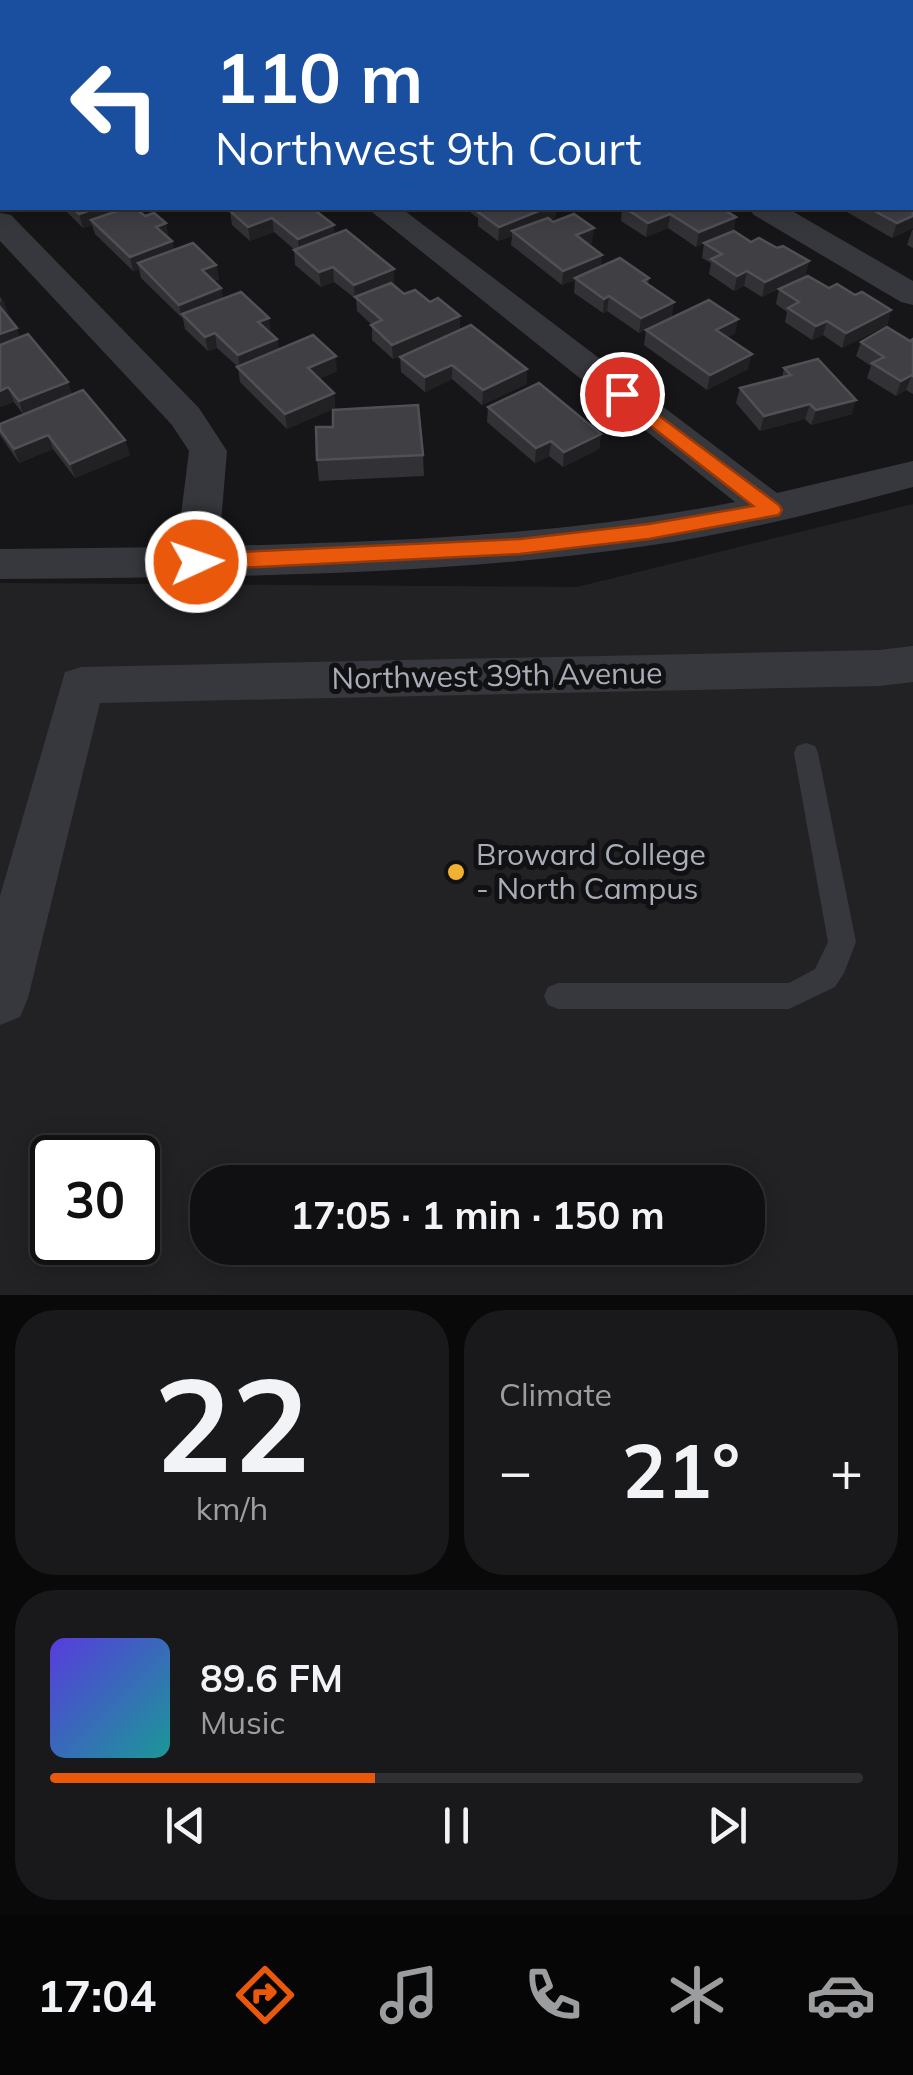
<!DOCTYPE html>
<meta charset="utf-8">
<style>
:root{--surface:#101012;--page:#19191b;--text:#f1f3f6;--muted:#9c9d9f;--line:#303032;--accent:#ea580c}
body{margin:0;font-family:Mulish,sans-serif;background:var(--page);color:var(--text);height:100vh;display:flex;flex-direction:column;font-size:38px;white-space:nowrap}
*{box-sizing:border-box;margin:0}
p{font-size:32px;color:var(--muted)}
.icon{flex:none;width:55px;height:55px;fill:none;stroke:currentColor;stroke-width:2;stroke-linecap:round;stroke-linejoin:round}
.map{position:relative;height:1295px;overflow:hidden}
.drawer{display:flex;flex-direction:column;gap:15px;padding:15px;background:#09090a;flex:1}
.drawer>*{flex:none}
.banner{position:absolute;left:0px;top:0px;width:915px;height:210px;box-shadow:0 5px 25px #0003,0 0 0 2px var(--line);background:#1a4fa0;color:#fff;overflow:hidden}
.speed{position:absolute;left:30px;top:1135px;display:flex;gap:20px;font-size:50px;font-weight:700;text-align:center}
.speed>*{display:grid;place-content:center;width:130px;height:130px;border-radius:50%;background:var(--surface);box-shadow:0 5px 25px #0003,0 0 0 2px var(--line);line-height:1}
.speed .limit{border:5px solid #111;border-radius:15px;background:#fff;color:#111}
.pin{position:absolute;display:grid;place-items:center;width:85px;height:85px;color:#fff;margin:-42px;border:5px solid #fff;border-radius:50%;box-shadow:0 2px 10px #0007}
.me{position:absolute;width:110px;margin:-55px;rotate:87deg;stroke-linejoin:round;filter:drop-shadow(0 0 8px #0008)}
.turn{display:flex;align-items:center;gap:35px;height:210px;padding:0 50px;font-size:45px}
.turn .icon{width:130px;height:130px;stroke-width:2.5}
.turn b{display:block;font-size:70px;line-height:85px}
.big{font-size:75px;font-weight:700;line-height:1.1}
.drawer .card{flex:1;display:flex;flex-direction:column;justify-content:center;gap:15px;min-width:0;padding:0 35px;border-radius:40px;background:var(--page)}
.drawer .dial{align-items:center;gap:0}
.dial b{font-size:130px;line-height:1}
.song{display:flex;align-items:center;gap:30px}
.cover{width:120px;height:120px;border-radius:15px;background:linear-gradient(135deg,hsl(250 70% 55%),hsl(180 70% 35%))}
.played{height:10px;border-radius:5px;background:linear-gradient(90deg,var(--accent) 40%,var(--line) 40%)}
.keys{display:flex;justify-content:space-around;direction:ltr}
.heat{display:flex;justify-content:space-between;align-items:center;font-size:55px;direction:ltr}
.drawer .tiles{flex:1;display:grid;gap:15px;grid-template-columns:1fr 1fr}
.card:last-child{grid-column:span 2}
.trip{position:absolute;left:190px;top:1165px;width:575px;height:100px;border-radius:40px;background:var(--surface);box-shadow:0 5px 25px #0003,0 0 0 2px var(--line);font-weight:700;line-height:100px;text-align:center}
.tab-bar{display:flex;height:160px;justify-content:space-around;align-items:center;background:#060607;color:var(--muted)}
.tab-bar .icon{width:70px;height:70px}
.tab-bar .selected{color:var(--accent)}
.tab-bar b{font-size:45px;color:var(--text)}
.map>svg:first-child{display:block}
.built{fill:#222225;fill-rule:evenodd}
.water{fill:#2c353c}
.lines{fill:none;stroke-linecap:round;stroke-linejoin:round}
.lane{fill:#37383d;fill-rule:evenodd}
.street{fill:#37383d;fill-rule:evenodd}
.wall{fill:#323236}
.shaded-wall{fill:#212124}
.building{fill:#3f3f44;stroke:#4f5156;stroke-width:2.5}
.route{fill:#ea580c;stroke:#983908;stroke-width:2.5}
.poi-dot{fill:#f2b134;stroke:#111113;stroke-width:4}
.labels{text-anchor:middle;stroke-width:10;stroke-linejoin:round;paint-order:stroke}
.street-label{font-size:30px;fill:#a8adb8;stroke:#111113}
.poi-label{font-size:30px;fill:#a8adb8;stroke:#111113;text-anchor:start}
</style>
<div class="map">
<svg width="913" height="1295" viewBox="0 0 913 1295">
<rect width="100%" height="100%" fill="#161618"/>
<path class="built" d="M 913,504 L 913,1295 L 0,1295 L 0,583 L 577,587 ZM 52,1158 L 138,1158 L 138,1242 L 52,1242 ZM 208,1182 L 748,1182 L 748,1248 L 208,1248 Z"/>
<polygon class="water" points="90,0 705,0 69,2"/>
<g class="lines">
<polygon class="lane" points="806,743 815,746 818,753 856,942 844,973 835,987 789,1009 558,1009 548,1005 544,996 548,987 558,983 789,983 815,969 828,942 794,753 797,746"/>
<g class="street">
<rect x="912" y="14" width="1" height="16"/>
<rect x="0" y="122" width="2" height="18"/>
<path d="M 367,208 L 401,208 L 777,493 L 913,461 L 913,487 C 824,511 737,533 646,546 C 432,577 215,577 0,579 L 0,549 L 177,547 L 189,451 L 172,425 L 0,241 L 0,213 L 11,215 L 199,408 L 227,451 L 219,546 C 391,542 566,535 735,502 Z"/>
<polygon points="749,208 787,208 913,281 913,305 901,302 754,215"/>
<polygon points="913,646 913,682 879,686 100,703 28,998 20,1017 0,1025 0,896 65,672 81,667 879,650"/>
</g>
</g>
<g class="wall">
<polygon points="758,0 878,0 872,2 833,2 828,1 828,2 757,2"/>
<polygon points="913,198 913,228 892,238 840,208 912,208"/>
<polygon points="63,208 135,208 172,241 174,250 216,265 219,279 214,281 221,288 223,298 271,332 277,339 279,350 337,371 319,379 334,393 335,408 287,429 240,382 238,367 217,348 208,351 185,329 183,319 141,278 139,269 133,271 95,234 92,225 83,228"/>
<polygon points="471,208 556,208 555,218 550,220 592,243 588,244 601,267 649,278 648,285 672,317 639,333 607,311 603,313 574,293 575,280 562,285 511,245 512,236 498,241 478,226 478,218 471,213"/>
<polygon points="622,208 721,208 736,217 733,231 696,247 668,228 646,237 621,221"/>
<polygon points="230,211 316,211 334,225 334,235 404,294 460,330 527,369 527,384 482,405 452,379 425,392 401,372 400,357 422,347 393,359 372,340 372,325 357,311 356,299 334,282 321,287 295,265 294,250 295,250 274,232 250,241 232,225"/>
<polygon points="912,230 913,230 913,248 907,245"/>
<polygon points="751,242 777,248 809,261 805,276 762,297 744,286 734,291 709,274 711,263 702,258 704,243"/>
<polygon points="829,288 855,295 891,310 887,325 842,348 823,335 812,340 785,322 787,312 776,304 779,289"/>
<polygon points="0,296 9,315 7,316 20,337 72,394 125,440 130,455 75,478 53,449 19,463 0,435 0,424 23,414 14,402 0,407"/>
<polygon points="646,330 735,334 727,337 748,369 707,390 644,345"/>
<polygon points="913,339 913,394 906,390 896,396 867,378 871,366 856,356 861,342 910,341"/>
<polygon points="784,368 852,414 811,425 805,419 760,431 736,403 740,388 782,377"/>
<polygon points="488,407 601,434 599,449 563,467 549,456 535,463 487,422"/>
<polygon points="423,455 424,476 319,481 317,460"/>
</g>
<g class="shaded-wall">
<polygon points="854,0 878,0 872,2 854,2"/>
<polygon points="2,90 2,105 0,105 0,91"/>
<polygon points="97,208 126,208 91,220 92,225 83,228 79,214"/>
<polygon points="546,208 556,208 555,218 516,234 512,231 512,236 498,241 499,227"/>
<polygon points="670,214 668,228 646,237 648,223"/>
<polygon points="913,216 913,228 892,238 897,223"/>
<polygon points="736,217 733,231 696,247 699,232"/>
<polygon points="272,218 274,232 250,241 248,227"/>
<polygon points="166,223 169,238 156,227"/>
<polygon points="334,225 335,239 299,253 298,239"/>
<polygon points="594,228 592,243 575,250 576,235"/>
<polygon points="172,241 175,256 138,263 139,269 133,271 130,257"/>
<polygon points="602,255 601,270 562,285 563,271"/>
<polygon points="809,261 805,276 762,297 765,282"/>
<polygon points="216,265 219,279 205,284 202,270"/>
<polygon points="333,267 334,282 321,287 319,272"/>
<polygon points="394,269 394,284 358,299 355,297 355,300 354,285"/>
<polygon points="747,271 744,286 734,291 737,276"/>
<polygon points="221,288 224,303 182,314 182,319 179,305"/>
<polygon points="609,296 607,311 603,313 604,299"/>
<polygon points="4,301 9,315 2,318 0,302"/>
<polygon points="674,302 672,317 639,333 641,318"/>
<polygon points="891,310 887,325 842,348 846,333"/>
<polygon points="460,316 460,331 393,359 392,345"/>
<polygon points="269,318 271,332 258,322"/>
<polygon points="738,319 735,334 713,344 716,330"/>
<polygon points="827,321 823,335 812,340 816,326"/>
<polygon points="17,328 22,343 0,351 0,334"/>
<polygon points="215,333 217,348 208,351 205,337"/>
<polygon points="277,339 279,354 240,370 238,355"/>
<polygon points="752,354 748,369 707,390 710,375"/>
<polygon points="336,356 337,371 310,383 308,368"/>
<polygon points="452,365 452,379 425,392 425,377"/>
<polygon points="527,369 527,384 482,405 483,390"/>
<polygon points="912,375 906,390 896,396 901,381"/>
<polygon points="68,382 73,396 24,416 19,401"/>
<polygon points="8,387 14,402 0,407 0,391"/>
<polygon points="334,393 335,408 287,429 285,414"/>
<polygon points="856,400 852,414 811,425 816,410"/>
<polygon points="810,404 805,419 760,431 764,416"/>
<polygon points="601,434 599,449 563,467 564,452"/>
<polygon points="48,435 53,449 19,463 14,449"/>
<polygon points="125,440 130,455 75,478 70,464"/>
<polygon points="551,441 549,456 535,463 536,448"/>
</g>
<g class="building">
<polygon points="781,0 825,0 821,2 777,2"/>
<polygon points="0,71 2,71 2,90 0,91"/>
<polygon points="912,198 913,216 897,223 869,208 912,208"/>
<polygon points="73,208 97,208 79,214"/>
<polygon points="126,208 135,208 145,216 154,213 166,223 156,227 172,241 130,257 91,220"/>
<polygon points="238,208 312,208 334,225 298,239 272,218 248,227 230,211"/>
<polygon points="483,208 546,208 499,227 478,212 485,209"/>
<polygon points="625,208 721,208 736,217 699,232 670,214 648,223"/>
<polygon points="574,214 594,228 576,235 602,255 563,271 512,231 548,218 553,222"/>
<polygon points="346,230 394,269 354,285 333,267 319,272 294,250"/>
<polygon points="734,231 751,242 759,238 777,248 783,246 809,261 765,282 747,271 737,276 711,259 722,254 704,243"/>
<polygon points="193,243 216,265 202,270 221,288 179,305 138,263"/>
<polygon points="620,258 649,278 643,281 674,302 641,318 609,296 604,299 575,278"/>
<polygon points="808,276 829,288 837,284 855,295 862,292 891,310 846,333 827,321 816,326 788,308 799,302 779,289"/>
<polygon points="391,283 404,294 415,290 430,302 438,298 460,316 392,345 371,325 382,320 355,297"/>
<polygon points="241,292 269,318 258,322 277,339 238,355 215,333 205,337 182,314"/>
<polygon points="709,300 738,319 716,330 752,354 710,375 646,330"/>
<polygon points="0,307 17,328 0,334"/>
<polygon points="471,325 527,369 483,390 452,365 425,377 400,357"/>
<polygon points="887,327 910,341 913,339 913,376 912,375 901,381 872,363 884,357 861,342"/>
<polygon points="28,334 68,382 19,401 8,387 0,391 0,345"/>
<polygon points="313,335 336,356 308,368 334,393 285,414 237,367"/>
<polygon points="818,359 856,400 816,410 810,404 764,416 740,388 791,375 784,368"/>
<polygon points="539,383 601,434 564,452 551,441 536,448 488,407"/>
<polygon points="83,390 125,440 70,464 48,435 14,449 0,430 0,424"/>
<polygon points="418,405 423,455 317,460 316,427 333,427 333,410"/>
</g>
<polygon class="route" points="622,388 779,505 782,510 779,515 649,539 520,554 196,570 186,562 196,554 520,539 649,524 753,506 615,398 612,394"/>
<circle class="poi-dot" cx="456" cy="872" r="10"/>
<g class="labels">
<g class="street-label">
<text transform="translate(497 676) rotate(-1)" y="10">Northwest 39th Avenue</text>
</g>
<g class="poi-label">
<text x="476" y="865">Broward College<tspan x="476" dy="34">- North Campus</tspan></text>
</g>
</g>
</svg>
<div class="speed"><div class="limit">30</div></div>
<div class="pin" style="left:622px;top:394px;background:#d93025"><svg class="icon" aria-label="arrive" viewBox="0 0 24 24"><path d="M6 21V4h12l-3 4 3 4H6"/></svg></div>
<svg class="me" style="left:196px;top:562px" viewBox="-20 -20 40 40"><circle r="17" fill="#ea580c" stroke="#fff" stroke-width="3"/><path d="M0-11L8 9 0 5-8 9z" fill="#fff"/></svg>
<div class="trip">17:05 · 1 min · 150 m</div>
<div class="banner">
<div class="turn"><svg class="icon" aria-label="left" viewBox="0 0 24 24"><path d="M17 20v-9H6M10 6l-5 5 5 5"/></svg><div><b>110 m</b>Northwest 9th Court</div></div>
</div>
</div>
<section class="drawer">
<div class="tiles">
<div class="card dial"><b>22</b><p>km/h</p></div>
<div class="card"><p>Climate</p>
<div class="heat"><a>−</a><b class="big">21°</b><a>+</a></div>
</div>
<div class="card">
<div class="song"><i class="cover"></i><div><b>89.6 FM</b><p>Music</p></div></div>
<div class="played"></div>
<div class="keys"><svg class="icon" aria-label="previous" viewBox="0 0 24 24"><path d="M18 5L8 12l10 7zM5 5v14"/></svg><svg class="icon" aria-label="pause" viewBox="0 0 24 24"><path d="M8 5v14M16 5v14"/></svg><svg class="icon" aria-label="next" viewBox="0 0 24 24"><path d="M6 5l10 7-10 7zM19 5v14"/></svg></div>
</div>
</div>
</section>
<nav class="tab-bar">
<b>17:04</b>
<svg class="icon selected" aria-label="directions" viewBox="0 0 24 24"><path d="M12 3l9 9-9 9-9-9zM9 14v-3h6M13 9l2 2-2 2"/></svg>
<svg class="icon" aria-label="music" viewBox="0 0 24 24"><path d="M9 18V5l10-2v13"/><circle cx="6" cy="18" r="3"/><circle cx="16" cy="16" r="3"/></svg>
<svg class="icon" aria-label="phone" viewBox="0 0 24 24"><path d="M5 4h4l2 5-3 2q2 4 5 5l2-3 5 2v4C11 20 4 13 5 4z"/></svg>
<svg class="icon" aria-label="climate" viewBox="0 0 24 24"><path d="M12 3v18M4 7l16 10M4 17L20 7"/></svg>
<svg class="icon" aria-label="car" viewBox="0 0 24 24"><path d="M5 17H2v-5l4-1 3-4h7l3 4 3 1v5h-3M9 17h6M6 11h13"/><circle cx="7" cy="17" r="2"/><circle cx="17" cy="17" r="2"/></svg>
</nav>
